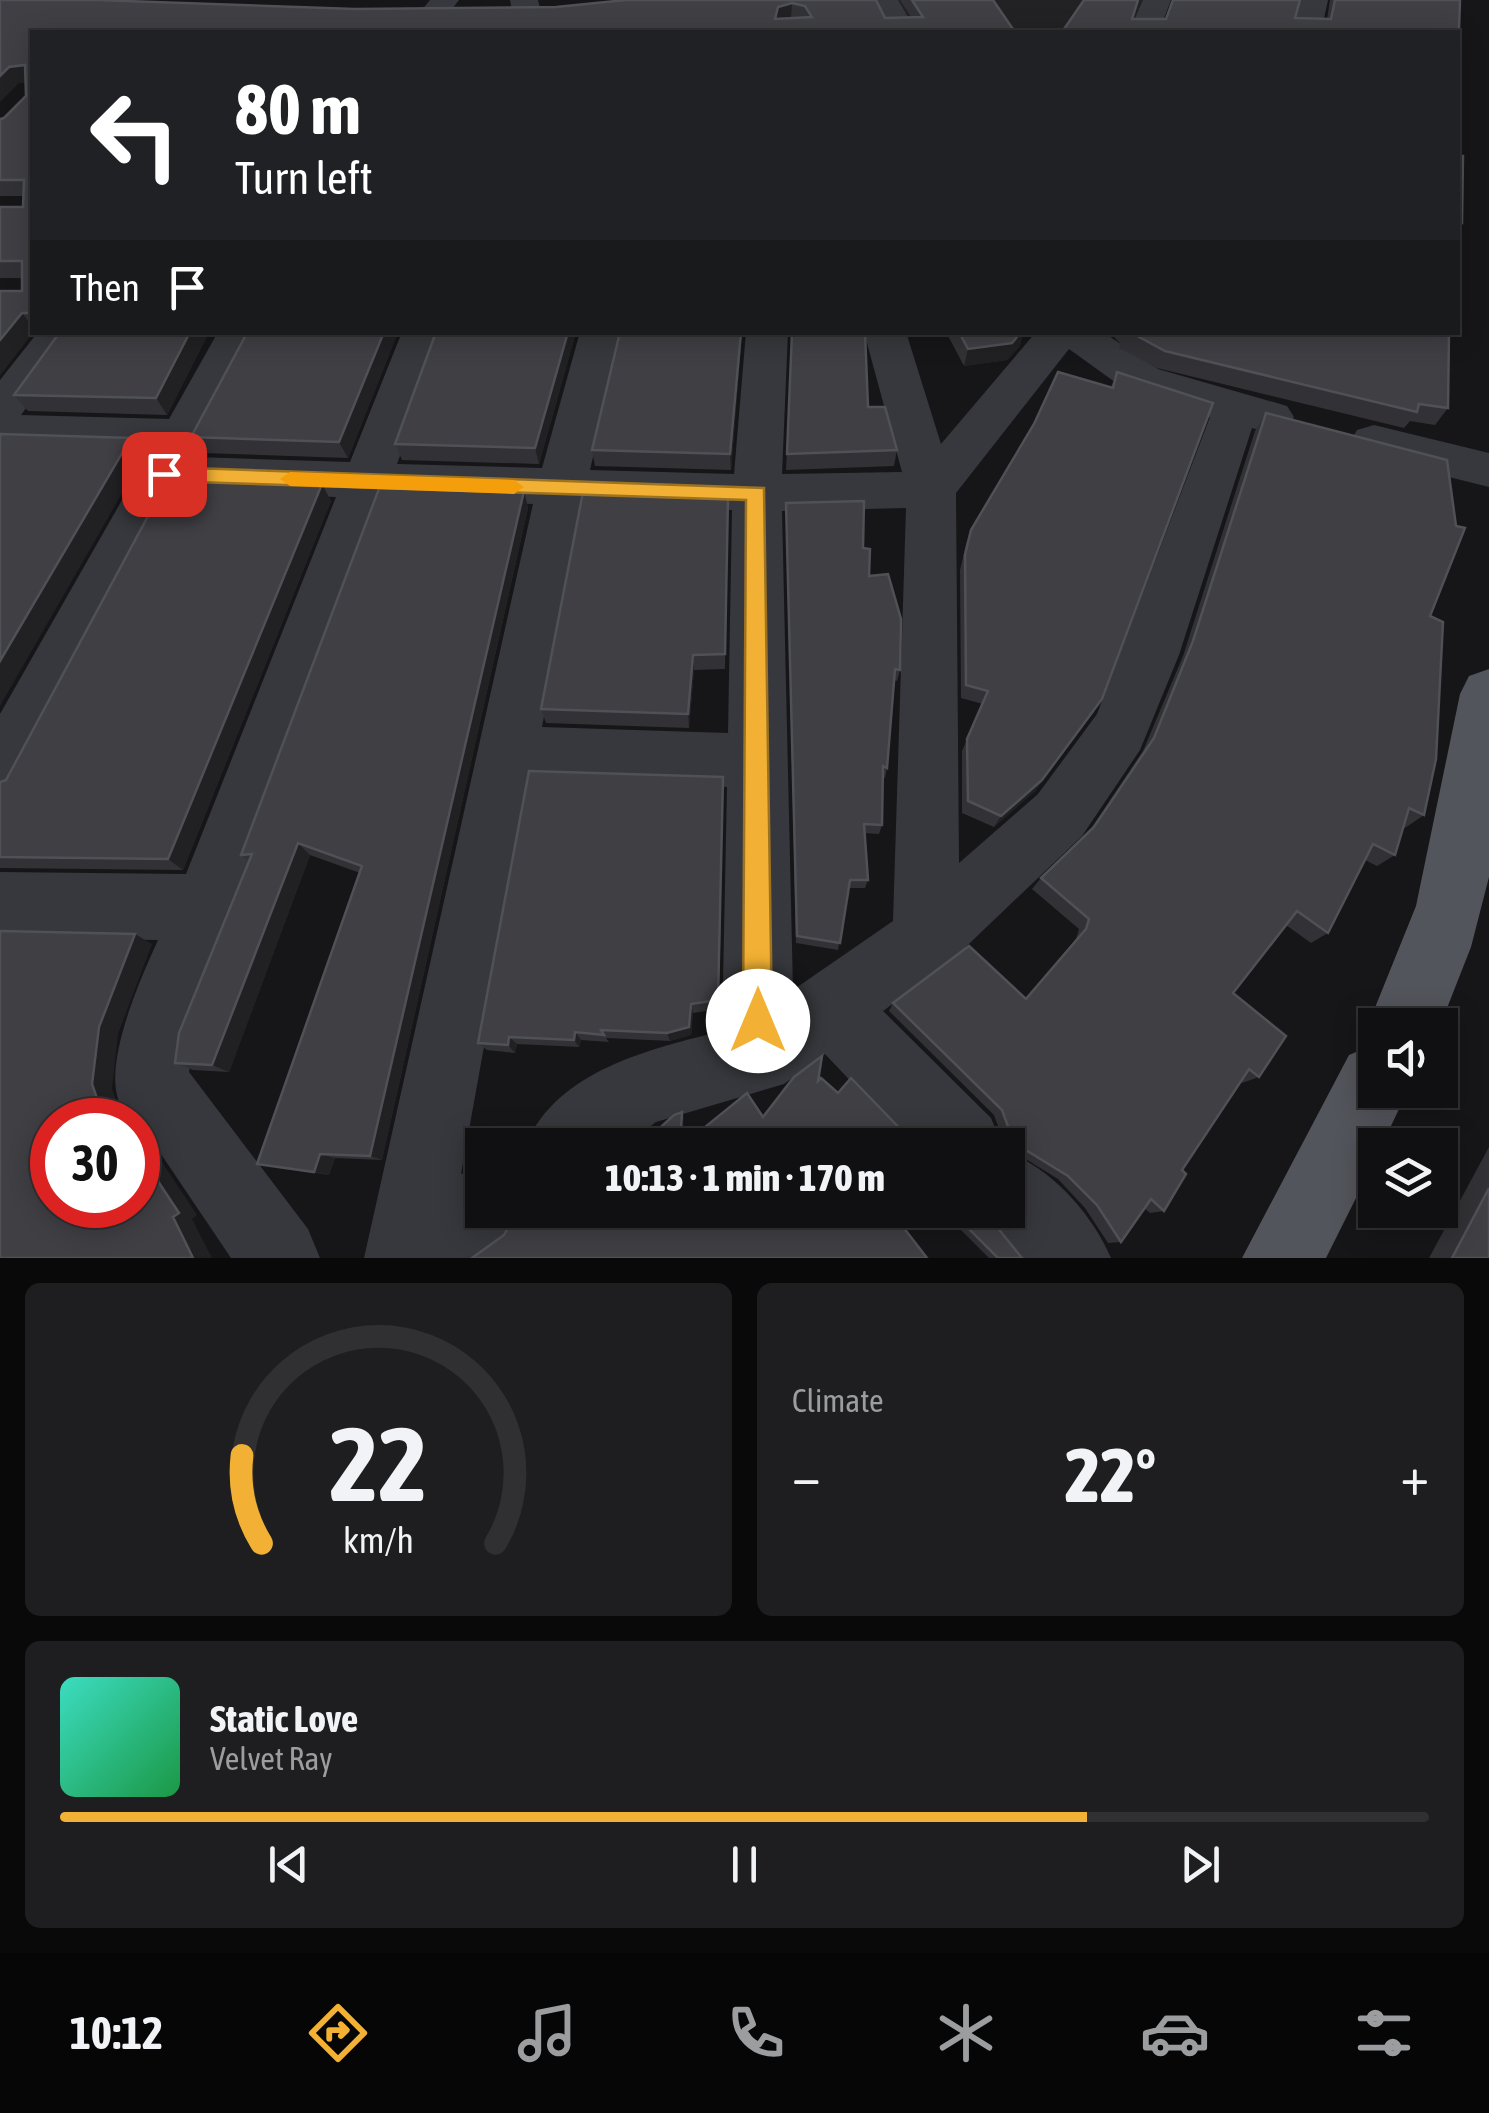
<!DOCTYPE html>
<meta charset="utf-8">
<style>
:root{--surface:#101012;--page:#1e1e20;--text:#f1f3f6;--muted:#9c9d9f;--line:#303032;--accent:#f2b134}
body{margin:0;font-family:"Asap Condensed",sans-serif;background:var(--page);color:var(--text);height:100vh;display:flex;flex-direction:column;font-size:38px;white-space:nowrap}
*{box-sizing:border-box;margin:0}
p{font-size:32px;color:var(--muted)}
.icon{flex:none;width:55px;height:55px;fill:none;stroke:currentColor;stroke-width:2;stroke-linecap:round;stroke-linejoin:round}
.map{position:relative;height:1258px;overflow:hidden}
.drawer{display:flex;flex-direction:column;gap:25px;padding:25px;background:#09090a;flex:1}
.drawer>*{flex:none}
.banner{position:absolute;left:30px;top:30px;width:1430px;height:305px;border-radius:0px;box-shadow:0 5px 25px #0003,0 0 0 2px var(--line);background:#202124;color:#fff;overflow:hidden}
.buttons{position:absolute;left:1358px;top:1008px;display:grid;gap:20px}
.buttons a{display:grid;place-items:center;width:100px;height:100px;border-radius:0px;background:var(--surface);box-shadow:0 5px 25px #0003,0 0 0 2px var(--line);font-size:50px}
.speed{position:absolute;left:30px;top:1098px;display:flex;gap:20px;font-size:50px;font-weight:700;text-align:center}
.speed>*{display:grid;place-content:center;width:130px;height:130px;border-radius:50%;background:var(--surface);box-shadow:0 5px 25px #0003,0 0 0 2px var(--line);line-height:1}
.speed .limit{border:15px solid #d22;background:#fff;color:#111}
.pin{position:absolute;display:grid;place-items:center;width:85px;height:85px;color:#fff;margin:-42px;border-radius:20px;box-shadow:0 5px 15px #0006}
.me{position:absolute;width:110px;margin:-55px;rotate:0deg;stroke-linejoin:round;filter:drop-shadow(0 0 8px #0008)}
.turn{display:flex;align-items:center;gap:35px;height:210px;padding:0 40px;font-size:45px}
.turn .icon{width:130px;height:130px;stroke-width:2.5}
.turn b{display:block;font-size:70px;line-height:85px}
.then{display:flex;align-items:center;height:95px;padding:0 40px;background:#0003;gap:20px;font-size:38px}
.big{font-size:75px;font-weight:800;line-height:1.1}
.drawer .widget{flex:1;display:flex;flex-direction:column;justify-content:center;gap:15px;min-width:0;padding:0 35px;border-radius:15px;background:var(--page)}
.drawer .dial{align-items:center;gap:0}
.dial svg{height:260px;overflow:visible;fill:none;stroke:var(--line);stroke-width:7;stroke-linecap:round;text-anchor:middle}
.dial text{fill:var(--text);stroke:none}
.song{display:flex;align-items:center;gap:30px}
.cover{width:120px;height:120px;border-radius:15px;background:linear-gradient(135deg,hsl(170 70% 55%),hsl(140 70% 35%))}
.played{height:10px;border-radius:5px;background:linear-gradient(90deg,var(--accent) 75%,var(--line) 75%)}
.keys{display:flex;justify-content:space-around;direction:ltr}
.heat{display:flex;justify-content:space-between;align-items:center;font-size:55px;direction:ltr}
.drawer .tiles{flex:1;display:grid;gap:25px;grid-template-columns:1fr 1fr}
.widget:last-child{grid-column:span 2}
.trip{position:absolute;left:465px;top:1128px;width:560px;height:100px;border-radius:0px;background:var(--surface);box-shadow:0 5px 25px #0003,0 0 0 2px var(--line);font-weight:800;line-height:100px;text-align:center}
.menu{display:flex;height:160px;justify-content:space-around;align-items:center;background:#060607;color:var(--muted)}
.menu .icon{width:70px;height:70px}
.menu .selected{color:var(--accent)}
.menu b{font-size:45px;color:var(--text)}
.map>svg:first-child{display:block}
.built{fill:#222225}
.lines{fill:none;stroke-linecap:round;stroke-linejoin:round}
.minor{fill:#37383d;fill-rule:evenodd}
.major{fill:#53555c;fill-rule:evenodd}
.wall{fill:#323236}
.shaded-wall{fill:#212124}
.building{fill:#3f3f44;stroke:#4f5156;stroke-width:2.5;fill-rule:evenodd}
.route{fill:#f2b134;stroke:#9d7322;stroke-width:2.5}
.slow{fill:#f59e0b}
</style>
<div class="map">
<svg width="1489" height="1258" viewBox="0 0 1489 1258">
<rect width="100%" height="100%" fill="#161618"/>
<polygon class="built" points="897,0 1146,0 1130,32 913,32"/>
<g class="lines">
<g class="minor">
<polygon points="430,0 459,0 434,32 404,32"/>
<polygon points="510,0 538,0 546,32 516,32"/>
<polygon points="870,0 898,0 917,32 887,32"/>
<polygon points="1143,0 1171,0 1159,32 1129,32"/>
<polygon points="1300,0 1328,0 1321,32 1291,32"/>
<path d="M 38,332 L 82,332 L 21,415 L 169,419 L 218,332 L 261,332 L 196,457 L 350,462 L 402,332 L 444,332 L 397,464 L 542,468 L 580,332 L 622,332 L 590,470 L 734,474 L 746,332 L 788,332 L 782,474 L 902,472 L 864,332 L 906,332 L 941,444 L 1036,332 L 1103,332 L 1158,369 L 1287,406 L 1294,417 L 1287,428 L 1271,433 L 1252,428 L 1179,655 L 1140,750 L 1082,836 L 950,962 L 883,1011 L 991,1118 L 1002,1145 L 911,1145 L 825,1054 L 784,1084 L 656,1122 L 626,1145 L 526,1145 C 557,1070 651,1049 722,1031 L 727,787 L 532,781 L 461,1174 L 482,1166 L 482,1210 L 520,1210 L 510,1233 L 478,1258 L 364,1258 L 533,504 L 385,499 L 196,1019 L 189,1072 L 308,1229 L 320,1258 L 231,1258 L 138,1120 C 83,1100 143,974 158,940 L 0,938 L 0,872 L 186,874 L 336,497 L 178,492 L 22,791 L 0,799 L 0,714 L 150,451 L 0,447 L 0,380 ZM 1069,349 L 1126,390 L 1210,417 L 1097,714 L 1038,794 L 959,863 L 956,493 ZM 583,505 L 732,510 L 728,733 L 542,727 ZM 906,508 L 893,921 L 793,990 L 782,511 Z"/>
<polygon points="1374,425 1489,453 1489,487 1357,454 1350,442 1357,430"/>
<path d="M 1008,1152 C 1053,1170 1092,1214 1111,1258 L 1015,1258 L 977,1210 L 1008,1210 Z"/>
</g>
<g class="major">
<polygon points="1489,669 1489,877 1471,947 1440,1026 1375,1025 1375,1041 1368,1025 1416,906 1460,694 1469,676"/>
<polygon points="1375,1044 1375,1090 1408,1090 1382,1145 1375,1145 1375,1160 1326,1258 1242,1258 1349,1055"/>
</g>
</g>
<g class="wall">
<polygon points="0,0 355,9 556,7 876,0 885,18 911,17 900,0 993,0 1015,32 32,32 33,332 0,375 22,291 22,278 0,278 0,207 23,207 23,196 0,196 0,119 4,118 26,96 25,82 19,83"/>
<polygon points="1330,0 1460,0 1458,60 1132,19 1327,19"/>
<polygon points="60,332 209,332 167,415 28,411 14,395"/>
<polygon points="288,332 398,332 348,458 202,453 191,437"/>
<polygon points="576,332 539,464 402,460 395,444"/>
<polygon points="742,332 731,470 595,466 592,450"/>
<polygon points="792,332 868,407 897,450 894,466 786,470"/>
<polygon points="946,332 1023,332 1020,346 1007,360 964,366"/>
<polygon points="1109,332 1449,332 1448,408 1435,425 1410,421 1404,428 1157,368 1119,348 1120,343"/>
<polygon points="1117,372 1094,712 1035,791 994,827 962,813 962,751 983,704 961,698 960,570 966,544 971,530 1111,387"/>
<polygon points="1266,413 1430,616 1424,815 1405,828 1403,827 1395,855 1377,866 1365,860 1328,933 1311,943 1286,925 1233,993 1259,1077 1242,1083 1241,1082 1182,1170 1164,1211 1150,1213 1144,1208 1121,1242 1108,1243 1085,1208 1058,1179 1016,1153 1013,1204 1008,1205 1008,1145 683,1145 763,1117 818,1081 914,1143 1004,1143 994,1115 889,1011 893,1003 1025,998 1076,939 1079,929 1032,889 1041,878 1090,830 1143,751 1183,656 1255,431"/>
<polygon points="322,484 331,501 183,870 0,868 0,782 6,780"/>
<polygon points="524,491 528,508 382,1160 335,1158 329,1175 257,1164 360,873 310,855 229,1072 193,1070 175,1063 249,861 241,855"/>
<polygon points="728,497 725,669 694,670 689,728 546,723 541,709"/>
<polygon points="786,503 863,548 869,576 900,670 897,681 894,680 887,768 885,778 883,777 882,825 879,834 864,833 868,880 865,888 848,888 838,950 796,943"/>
<polygon points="723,791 719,1009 693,1013 691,1035 670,1041 606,1038 609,1042 581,1040 579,1047 517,1044 515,1053 487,1050 478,1043"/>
<polygon points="1489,1147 1489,1258 1429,1258"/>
<polygon points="941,1210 983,1210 1022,1258 989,1258"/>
</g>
<g class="shaded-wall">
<polygon points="792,3 791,18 775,19 778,7"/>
<polygon points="25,65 32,81 19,83 0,102 0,76 9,67"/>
<polygon points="22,313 32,326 33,332 0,375 0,340"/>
<polygon points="190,332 209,332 167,415 156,398"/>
<polygon points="384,332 398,332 348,458 339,442"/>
<polygon points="568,332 576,332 539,464 535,448"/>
<polygon points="741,332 742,332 731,470 730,454"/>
<polygon points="1021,332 1023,332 1020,346 1007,360 964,366 968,349"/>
<polygon points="131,438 144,455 0,706 0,661"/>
<polygon points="322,484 331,501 183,870 168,859"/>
<polygon points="524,491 528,508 382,1160 370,1156"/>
<polygon points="693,655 694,670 689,728 688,714"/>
<polygon points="1102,699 1035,791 994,827 1001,816"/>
<polygon points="723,777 723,791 719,1009 718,1000"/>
<polygon points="298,843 310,855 229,1072 212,1065"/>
<polygon points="135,934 152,944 118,1034 112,1089 119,1109 129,1120 113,1120 99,1104 92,1084 99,1027"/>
<polygon points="691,1004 693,1013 691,1035 670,1041 667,1033"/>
<polygon points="575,1032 581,1040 579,1047 574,1040"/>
<polygon points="509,1037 517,1044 515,1053 508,1045"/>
<polygon points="682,1112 684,1117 682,1145 680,1145"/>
<polygon points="138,1129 146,1139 146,1149 154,1150 197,1215 192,1219 212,1258 193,1258 138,1177"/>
<polygon points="320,1154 335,1158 329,1175 314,1172"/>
<polygon points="526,1210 532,1210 544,1226 537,1225"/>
</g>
<g class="building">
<path d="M 0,0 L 97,0 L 355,9 L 556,7 L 626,0 L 876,0 L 885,18 L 923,17 L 912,0 L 993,0 L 1015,32 L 32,32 L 32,313 L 22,313 L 0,340 L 0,291 L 22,291 L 22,261 L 0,261 L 0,207 L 23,207 L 24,180 L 0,180 L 0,119 L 4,118 L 26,96 L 25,65 L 9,67 L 0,76 ZM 792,3 L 805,6 L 812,17 L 775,19 L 778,7 Z"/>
<polygon points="1084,0 1138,0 1132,19 1166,19 1173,0 1300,0 1295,18 1331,19 1335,0 1460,0 1458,60 1458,32 1062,32"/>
<polygon points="1458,155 1463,156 1462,223 1458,222"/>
<polygon points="60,332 190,332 156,398 14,395"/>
<polygon points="384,332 339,442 191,437 247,333"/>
<polygon points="436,332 568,332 535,448 395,444"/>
<polygon points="620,332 741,332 730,454 592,450"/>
<polygon points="792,332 865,332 868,407 885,407 897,450 787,454"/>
<polygon points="959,332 1021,332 1012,343 968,349"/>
<polygon points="1130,332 1449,332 1448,408 1419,404 1417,412 1165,351"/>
<polygon points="1058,372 1113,388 1117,372 1213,403 1102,699 1042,780 1001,816 968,801 967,739 988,691 966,685 965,555 971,530 1034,424"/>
<polygon points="1266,413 1447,460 1456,526 1465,528 1430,616 1443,622 1436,759 1424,815 1409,808 1395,855 1373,844 1328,933 1297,911 1233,993 1286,1036 1259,1077 1249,1069 1182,1170 1186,1174 1164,1211 1151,1199 1121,1242 1097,1205 1068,1176 1016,1144 1013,1204 1008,1205 1008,1145 683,1145 747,1093 763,1117 794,1077 822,1056 818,1081 821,1078 838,1093 851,1078 914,1143 1014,1143 1002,1110 893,1003 969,946 1026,999 1086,929 1089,919 1041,878 1094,827 1154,738 1193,641"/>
<polygon points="0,434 131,438 0,661"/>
<polygon points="168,479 322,484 168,859 0,857 0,782 6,780"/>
<polygon points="380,486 524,491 370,1156 320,1154 314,1172 257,1164 362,866 298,843 212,1065 175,1063 179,1033 252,854 241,855"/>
<polygon points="583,492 728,497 725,654 693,655 688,714 541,709"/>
<polygon points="864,501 863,548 870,549 869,576 888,574 901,619 900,670 895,669 887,768 883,766 882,825 864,824 868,880 850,880 840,943 797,936 786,503"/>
<polygon points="529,771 723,777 718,1000 691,1004 689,1027 667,1033 601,1030 604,1035 575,1032 574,1040 509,1037 508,1045 478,1043"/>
<polygon points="0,931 135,934 99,1027 92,1084 99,1104 113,1120 52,1120 52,1205 138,1205 138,1151 179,1213 173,1217 193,1258 0,1258"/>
<polygon points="682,1112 680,1145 641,1145 674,1115"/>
<polygon points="1489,1188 1489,1258 1452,1258"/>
<polygon points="518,1210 526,1210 537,1225 552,1210 890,1210 927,1258 472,1258 504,1235"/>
<polygon points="950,1210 983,1210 1022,1258 998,1258"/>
</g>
<polygon class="route" points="164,467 764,488 772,1021 768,1031 758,1036 747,1031 743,1021 746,500 164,481 154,474"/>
<polygon class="slow" points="290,472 514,480 524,487 514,494 290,486 280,479"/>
</svg>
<div class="buttons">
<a><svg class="icon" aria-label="sound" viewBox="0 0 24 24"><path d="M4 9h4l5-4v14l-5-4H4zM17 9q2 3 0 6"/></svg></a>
<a><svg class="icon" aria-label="layers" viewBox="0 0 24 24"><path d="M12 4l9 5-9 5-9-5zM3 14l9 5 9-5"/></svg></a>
</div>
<div class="speed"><div class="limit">30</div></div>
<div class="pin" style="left:164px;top:474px;background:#d93025"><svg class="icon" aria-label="arrive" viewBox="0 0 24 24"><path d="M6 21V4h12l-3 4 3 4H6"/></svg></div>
<svg class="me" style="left:758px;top:1021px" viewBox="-20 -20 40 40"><circle r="19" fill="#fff"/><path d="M0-13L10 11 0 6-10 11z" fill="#f2b134"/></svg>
<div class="trip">10:13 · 1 min · 170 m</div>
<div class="banner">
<div class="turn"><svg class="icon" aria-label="left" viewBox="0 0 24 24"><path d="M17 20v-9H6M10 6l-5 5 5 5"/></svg><div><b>80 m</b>Turn left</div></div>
<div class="then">Then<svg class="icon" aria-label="arrive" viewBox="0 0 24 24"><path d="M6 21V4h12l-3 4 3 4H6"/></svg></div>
</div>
</div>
<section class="drawer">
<div class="tiles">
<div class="widget dial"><svg viewBox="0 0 100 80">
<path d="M14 69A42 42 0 1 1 86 69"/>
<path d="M14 69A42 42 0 0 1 8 42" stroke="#f2b134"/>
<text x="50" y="56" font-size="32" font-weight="700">22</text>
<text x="50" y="72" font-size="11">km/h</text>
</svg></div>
<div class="widget"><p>Climate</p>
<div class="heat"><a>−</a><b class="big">22°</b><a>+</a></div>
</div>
<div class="widget">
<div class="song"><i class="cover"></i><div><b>Static Love</b><p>Velvet Ray</p></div></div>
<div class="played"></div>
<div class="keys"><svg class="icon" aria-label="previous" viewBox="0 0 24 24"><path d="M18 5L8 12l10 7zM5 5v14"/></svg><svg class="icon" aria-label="pause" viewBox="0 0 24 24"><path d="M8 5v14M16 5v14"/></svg><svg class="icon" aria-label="next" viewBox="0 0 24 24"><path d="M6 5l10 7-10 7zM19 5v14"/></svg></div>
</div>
</div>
</section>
<nav class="menu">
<b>10:12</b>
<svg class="icon selected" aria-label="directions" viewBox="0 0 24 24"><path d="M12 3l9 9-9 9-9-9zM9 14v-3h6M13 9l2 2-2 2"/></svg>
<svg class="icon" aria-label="music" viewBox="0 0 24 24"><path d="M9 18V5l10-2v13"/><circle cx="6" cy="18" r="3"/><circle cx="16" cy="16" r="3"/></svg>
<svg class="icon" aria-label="phone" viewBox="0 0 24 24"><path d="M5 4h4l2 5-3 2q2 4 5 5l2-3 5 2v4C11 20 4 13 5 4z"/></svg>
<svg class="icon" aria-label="climate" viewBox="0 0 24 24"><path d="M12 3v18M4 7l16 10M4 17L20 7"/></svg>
<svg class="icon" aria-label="car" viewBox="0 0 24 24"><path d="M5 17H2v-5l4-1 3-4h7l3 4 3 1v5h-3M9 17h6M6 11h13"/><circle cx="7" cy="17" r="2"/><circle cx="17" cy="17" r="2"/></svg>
<svg class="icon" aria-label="filters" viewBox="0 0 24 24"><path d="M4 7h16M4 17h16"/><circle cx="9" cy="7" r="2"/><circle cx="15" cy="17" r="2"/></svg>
</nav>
